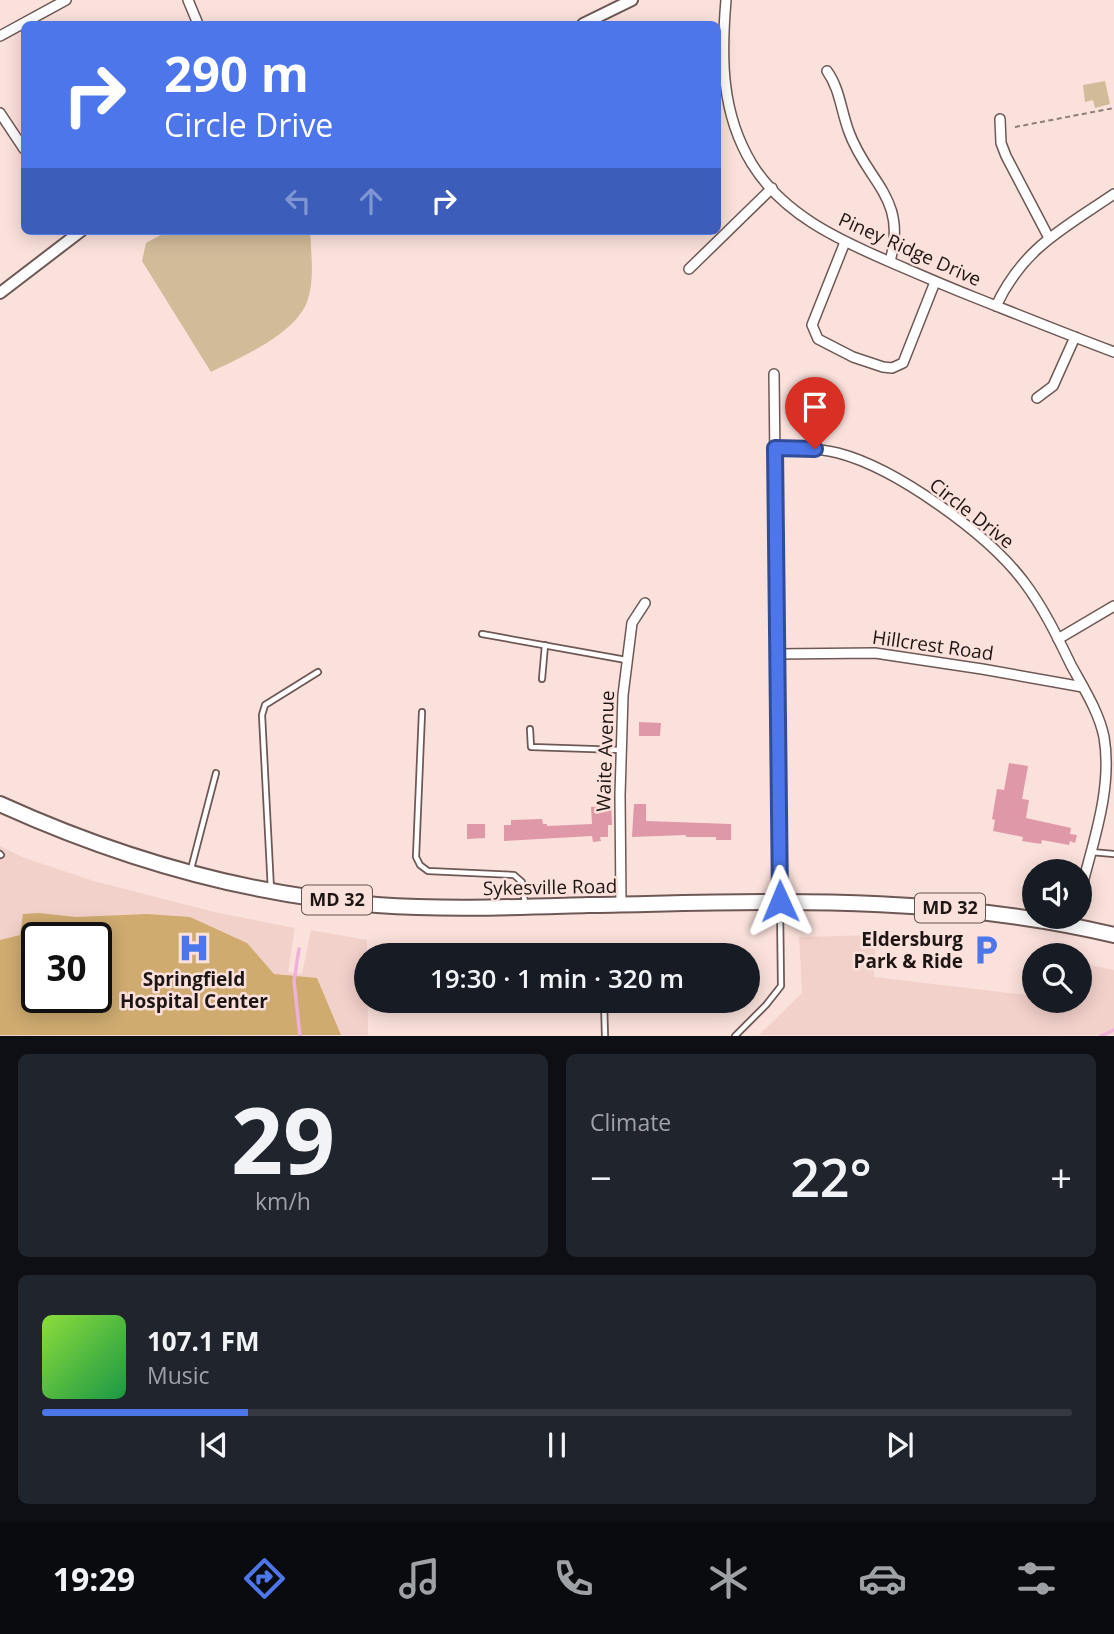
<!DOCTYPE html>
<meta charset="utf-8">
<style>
:root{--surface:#171b24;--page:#20242c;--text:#f1f3f6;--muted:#9ea1a6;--line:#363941;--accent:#4c76e9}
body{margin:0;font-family:"Open Sans",sans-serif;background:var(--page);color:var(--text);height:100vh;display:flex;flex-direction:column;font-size:26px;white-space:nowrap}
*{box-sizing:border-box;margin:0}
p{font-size:23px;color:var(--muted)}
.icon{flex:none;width:38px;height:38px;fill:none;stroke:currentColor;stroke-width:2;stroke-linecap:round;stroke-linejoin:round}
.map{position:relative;height:1036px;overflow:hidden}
.sheet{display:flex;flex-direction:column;gap:18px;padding:18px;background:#0d0f14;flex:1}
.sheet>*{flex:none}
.banner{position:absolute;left:21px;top:21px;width:700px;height:214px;border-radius:10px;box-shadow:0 4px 18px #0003;background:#4c76e9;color:#fff;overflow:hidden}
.buttons{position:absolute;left:1022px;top:859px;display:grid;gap:14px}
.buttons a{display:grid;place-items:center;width:70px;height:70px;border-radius:50%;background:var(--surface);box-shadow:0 4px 18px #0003;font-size:35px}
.speed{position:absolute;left:21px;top:922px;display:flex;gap:14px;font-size:35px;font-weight:700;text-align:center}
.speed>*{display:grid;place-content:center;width:91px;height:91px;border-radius:50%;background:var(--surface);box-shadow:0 4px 18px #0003;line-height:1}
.speed .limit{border:4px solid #111;border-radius:10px;background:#fff;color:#111}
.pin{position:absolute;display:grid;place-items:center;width:60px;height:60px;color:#fff;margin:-72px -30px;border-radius:50% 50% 50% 0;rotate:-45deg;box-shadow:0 0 7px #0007}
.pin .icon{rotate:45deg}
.me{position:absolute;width:77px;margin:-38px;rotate:359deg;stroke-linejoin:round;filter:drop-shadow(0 0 5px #0008)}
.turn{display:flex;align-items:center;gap:24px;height:147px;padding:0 28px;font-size:32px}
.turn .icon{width:91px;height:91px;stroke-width:2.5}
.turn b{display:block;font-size:49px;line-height:60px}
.lanes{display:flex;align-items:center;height:66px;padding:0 28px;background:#0003;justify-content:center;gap:35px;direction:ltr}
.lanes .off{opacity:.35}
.big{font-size:52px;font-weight:600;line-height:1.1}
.sheet .card{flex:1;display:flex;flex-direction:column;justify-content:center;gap:10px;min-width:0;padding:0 24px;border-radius:10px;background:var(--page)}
.sheet .dial{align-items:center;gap:0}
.dial b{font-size:91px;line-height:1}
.song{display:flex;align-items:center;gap:21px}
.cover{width:84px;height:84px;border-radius:10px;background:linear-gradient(135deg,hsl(90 70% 55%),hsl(140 70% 35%))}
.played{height:7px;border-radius:4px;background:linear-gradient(90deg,var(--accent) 20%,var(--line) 20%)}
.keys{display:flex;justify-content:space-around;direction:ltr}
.heat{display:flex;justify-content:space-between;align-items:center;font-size:38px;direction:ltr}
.sheet .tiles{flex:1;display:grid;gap:18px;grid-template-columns:1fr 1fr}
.card:last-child{grid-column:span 2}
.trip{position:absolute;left:354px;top:943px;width:406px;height:70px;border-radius:35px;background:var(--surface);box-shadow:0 4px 18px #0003;font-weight:600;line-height:70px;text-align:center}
.menu{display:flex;height:112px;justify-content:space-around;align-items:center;background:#090b0e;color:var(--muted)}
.menu .icon{width:49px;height:49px}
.menu .on{color:var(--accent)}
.menu b{font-size:32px;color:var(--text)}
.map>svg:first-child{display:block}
.built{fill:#f3d1cb;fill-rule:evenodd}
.green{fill:#d1bb99}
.forest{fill:#cfab70;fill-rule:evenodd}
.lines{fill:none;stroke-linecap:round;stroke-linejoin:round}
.stream{stroke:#eeb1d9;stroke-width:3.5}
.building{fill:#df98a8}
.service-casing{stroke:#6e5855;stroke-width:8}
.minor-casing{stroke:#6e5855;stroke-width:12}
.tertiary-casing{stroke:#6e5855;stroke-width:14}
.primary-casing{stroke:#6e5855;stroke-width:18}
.path{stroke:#8d7c78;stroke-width:2;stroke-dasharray:5 3.5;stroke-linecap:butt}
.service{stroke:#fff;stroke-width:4.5}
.minor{stroke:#fff;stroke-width:9}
.tertiary{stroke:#fff;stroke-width:10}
.primary{stroke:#fff;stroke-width:14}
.route-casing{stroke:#314d97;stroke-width:18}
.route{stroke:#4c76e9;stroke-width:12}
.labels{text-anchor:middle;stroke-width:5;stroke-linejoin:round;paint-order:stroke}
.shield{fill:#fbe1dc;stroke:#605350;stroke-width:2}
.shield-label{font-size:18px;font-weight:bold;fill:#1e1614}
.street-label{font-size:19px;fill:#1e1614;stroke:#fbe1dc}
.poi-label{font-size:19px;font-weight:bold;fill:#1e1614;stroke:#fbe1dc;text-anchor:end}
</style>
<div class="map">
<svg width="1114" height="1036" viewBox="0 0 1114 1036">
<rect width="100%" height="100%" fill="#fbe1dc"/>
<g class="built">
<path d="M 0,846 L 22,857 L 94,881 L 214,912 L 295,928 L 288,972 L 302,974 L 311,930 L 367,940 L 368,1035 L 0,1036 ZM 37,938 L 96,938 L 96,998 L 37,998 Z"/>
<polygon points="876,935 874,977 1034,996 1034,1001 1080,1001 1081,963 1114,970 1114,1035 759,1035 802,993 799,937"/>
</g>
<g class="green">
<polygon points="1105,81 1110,104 1095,108 1093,100 1085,102 1083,85"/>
<path d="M 168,231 L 310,231 C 311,254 315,280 307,302 C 294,335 241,357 211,372 L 142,261 L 146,243 Z"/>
</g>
<path class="forest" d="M 39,913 L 76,917 L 147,914 L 190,917 L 247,943 L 274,974 L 317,978 L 341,1035 L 0,1035 L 0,940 L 20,935 L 23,914 ZM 37,938 L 96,938 L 96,998 L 37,998 Z"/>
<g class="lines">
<g class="stream">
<polyline points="299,949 294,981 300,1036"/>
<polyline points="1101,1036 1114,1030"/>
</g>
</g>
<g class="building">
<polygon points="639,722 661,723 660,736 639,736"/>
<polygon points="1009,763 1028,766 1022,799 1029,800 1026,818 1071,828 1070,834 1077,835 1075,843 1070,841 1069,845 1042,840 1041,844 1022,841 1023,837 993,831 995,820 992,819 997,789 1004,790"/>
<polygon points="634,804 646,804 646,821 731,824 731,840 716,840 716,837 686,837 686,835 632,837"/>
<polygon points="611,806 612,825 608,825 608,837 600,837 601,841 593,842 592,836 504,841 504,825 511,825 511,820 542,819 543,824 547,824 547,826 592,824 591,807"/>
<polygon points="467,824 485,824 485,838 467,839"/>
</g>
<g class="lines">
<defs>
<g id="service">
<polyline points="482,634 626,660"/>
<polyline points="542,679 545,645"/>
<polyline points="422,712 416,857 420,865 428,871 514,875 522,882 525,903"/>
<polyline points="530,729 531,747 621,750"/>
<polyline points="1091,852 1114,854"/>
<polyline points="0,854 1,855"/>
<polyline points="191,869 216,773"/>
<polyline points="271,890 262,715 265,705 318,672"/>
<polyline points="604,1001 605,1036"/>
<polyline points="735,1036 766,1005 781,986 780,906"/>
</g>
<g id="minor">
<polyline points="188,0 198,24"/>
<path d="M 726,0 C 721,58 721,113 752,164 C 783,214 837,239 888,261 C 916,273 943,285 971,296 C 1019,315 1066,334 1114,352"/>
<polyline points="0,36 66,0"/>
<path d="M 827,71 C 840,89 841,111 849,132 C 867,182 908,198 890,261"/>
<polyline points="0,113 24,149"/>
<polyline points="1000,119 1001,143 1006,156 1049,238"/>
<polyline points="845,242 812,325 818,339 853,357 883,367 892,368 903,363 935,282"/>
<polyline points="689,269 772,188"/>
<path d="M 996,306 C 1024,247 1063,229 1114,194"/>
<polyline points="774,374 780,901"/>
<polyline points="1037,398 1053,386 1075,337"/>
<path d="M 775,448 C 796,448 818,448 838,453 C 896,468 988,534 1024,582 C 1043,607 1057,636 1071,665 C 1083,687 1099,712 1104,737 C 1113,789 1092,845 1080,894"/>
<polyline points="1058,639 1114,606"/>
<polyline points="776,654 875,653 982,669 1083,687"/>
<polyline points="621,905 620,795 623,695 632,623 645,603"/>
</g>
<g id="tertiary">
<polyline points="583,24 632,0"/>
<polyline points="0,293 81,231"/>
</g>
<path id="primary" d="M 0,804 C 119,858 246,895 377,905 C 447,910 517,907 588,905 C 768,902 936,893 1114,935"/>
</defs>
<use href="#service" class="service-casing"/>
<use href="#minor" class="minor-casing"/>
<use href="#tertiary" class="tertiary-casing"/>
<use href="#primary" class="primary-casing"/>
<polyline class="path" points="1015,127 1114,108"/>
<use href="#service" class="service"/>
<use href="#minor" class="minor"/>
<use href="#tertiary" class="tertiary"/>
<use href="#primary" class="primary"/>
</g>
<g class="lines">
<defs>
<polyline id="route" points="780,901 775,448 815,449"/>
</defs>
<use href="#route" class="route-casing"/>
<use href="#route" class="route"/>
</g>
<defs>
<symbol id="hospital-bare" viewBox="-9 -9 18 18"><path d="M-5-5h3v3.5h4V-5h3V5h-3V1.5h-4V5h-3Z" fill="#4c76e9" stroke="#fbe1dc" stroke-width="2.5" paint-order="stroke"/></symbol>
<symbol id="parking-bare" viewBox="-9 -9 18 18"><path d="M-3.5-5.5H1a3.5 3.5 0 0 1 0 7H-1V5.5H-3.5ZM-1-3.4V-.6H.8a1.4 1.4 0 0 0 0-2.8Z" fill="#4c76e9" stroke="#fbe1dc" stroke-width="2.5" paint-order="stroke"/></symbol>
</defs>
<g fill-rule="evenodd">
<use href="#hospital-bare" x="172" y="926" width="44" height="44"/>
<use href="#parking-bare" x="964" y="928" width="44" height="44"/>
</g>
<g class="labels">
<g class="shield">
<rect x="302" y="885.5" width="70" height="29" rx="5"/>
<rect x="915" y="893.5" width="70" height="29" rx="5"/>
</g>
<g class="shield-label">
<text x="337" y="906">MD 32</text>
<text x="950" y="914">MD 32</text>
</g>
<g class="street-label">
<text transform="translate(910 249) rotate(24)" y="7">Piney Ridge Drive</text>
<text transform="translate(972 513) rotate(38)" y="7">Circle Drive</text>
<text transform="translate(933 645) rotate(8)" y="7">Hillcrest Road</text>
<text transform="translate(605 751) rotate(-88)" y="7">Waite Avenue</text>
<text transform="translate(550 887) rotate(-1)" y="7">Sykesville Road</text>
</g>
<g class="poi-label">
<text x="963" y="946">Eldersburg<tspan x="963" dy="22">Park &amp; Ride</tspan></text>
<text x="194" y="986" text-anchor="middle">Springfield<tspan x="194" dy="22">Hospital Center</tspan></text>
</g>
</g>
</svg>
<div class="buttons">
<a><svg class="icon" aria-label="sound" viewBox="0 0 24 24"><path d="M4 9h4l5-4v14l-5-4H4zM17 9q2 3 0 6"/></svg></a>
<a><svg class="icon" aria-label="search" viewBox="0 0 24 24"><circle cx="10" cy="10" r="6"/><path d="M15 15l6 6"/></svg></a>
</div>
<div class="speed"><div class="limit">30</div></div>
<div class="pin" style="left:815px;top:449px;background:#d93025"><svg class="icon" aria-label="arrive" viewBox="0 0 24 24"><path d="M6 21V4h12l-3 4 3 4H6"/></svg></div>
<svg class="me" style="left:780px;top:901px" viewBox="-20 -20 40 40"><path d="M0-17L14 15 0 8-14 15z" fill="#4c76e9" stroke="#fff" stroke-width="4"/></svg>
<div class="trip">19:30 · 1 min · 320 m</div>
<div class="banner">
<div class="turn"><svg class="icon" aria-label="right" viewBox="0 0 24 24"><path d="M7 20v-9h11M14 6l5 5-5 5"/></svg><div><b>290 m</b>Circle Drive</div></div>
<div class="lanes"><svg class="icon off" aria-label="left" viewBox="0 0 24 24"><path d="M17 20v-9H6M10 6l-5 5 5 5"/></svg><svg class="icon off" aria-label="ahead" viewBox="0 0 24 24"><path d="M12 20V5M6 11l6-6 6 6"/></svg><svg class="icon" aria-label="right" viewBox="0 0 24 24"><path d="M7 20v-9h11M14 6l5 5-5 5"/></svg></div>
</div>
</div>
<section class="sheet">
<div class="tiles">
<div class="card dial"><b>29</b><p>km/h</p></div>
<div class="card"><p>Climate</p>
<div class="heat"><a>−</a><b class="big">22°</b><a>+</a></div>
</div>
<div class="card">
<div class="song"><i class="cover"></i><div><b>107.1 FM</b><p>Music</p></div></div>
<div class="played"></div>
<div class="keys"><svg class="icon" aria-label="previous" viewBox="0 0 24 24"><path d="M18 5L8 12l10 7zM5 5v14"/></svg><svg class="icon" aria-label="pause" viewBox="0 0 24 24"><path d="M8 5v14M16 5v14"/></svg><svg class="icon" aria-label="next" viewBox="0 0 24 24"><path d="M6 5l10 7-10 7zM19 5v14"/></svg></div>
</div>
</div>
</section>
<nav class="menu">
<b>19:29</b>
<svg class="icon on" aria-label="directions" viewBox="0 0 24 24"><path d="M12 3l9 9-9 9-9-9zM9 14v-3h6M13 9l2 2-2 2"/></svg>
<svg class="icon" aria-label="music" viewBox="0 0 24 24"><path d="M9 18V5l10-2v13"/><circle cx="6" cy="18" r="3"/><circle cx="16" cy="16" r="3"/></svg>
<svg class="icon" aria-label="phone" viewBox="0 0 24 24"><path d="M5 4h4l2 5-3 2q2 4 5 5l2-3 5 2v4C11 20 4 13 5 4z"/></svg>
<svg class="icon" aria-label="climate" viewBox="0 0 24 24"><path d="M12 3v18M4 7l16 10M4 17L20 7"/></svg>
<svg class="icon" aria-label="car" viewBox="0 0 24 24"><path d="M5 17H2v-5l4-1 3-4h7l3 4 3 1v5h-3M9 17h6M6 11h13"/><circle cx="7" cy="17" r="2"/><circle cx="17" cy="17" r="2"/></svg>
<svg class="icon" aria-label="filters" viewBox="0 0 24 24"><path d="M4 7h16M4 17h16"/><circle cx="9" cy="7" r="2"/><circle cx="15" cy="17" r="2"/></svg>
</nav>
